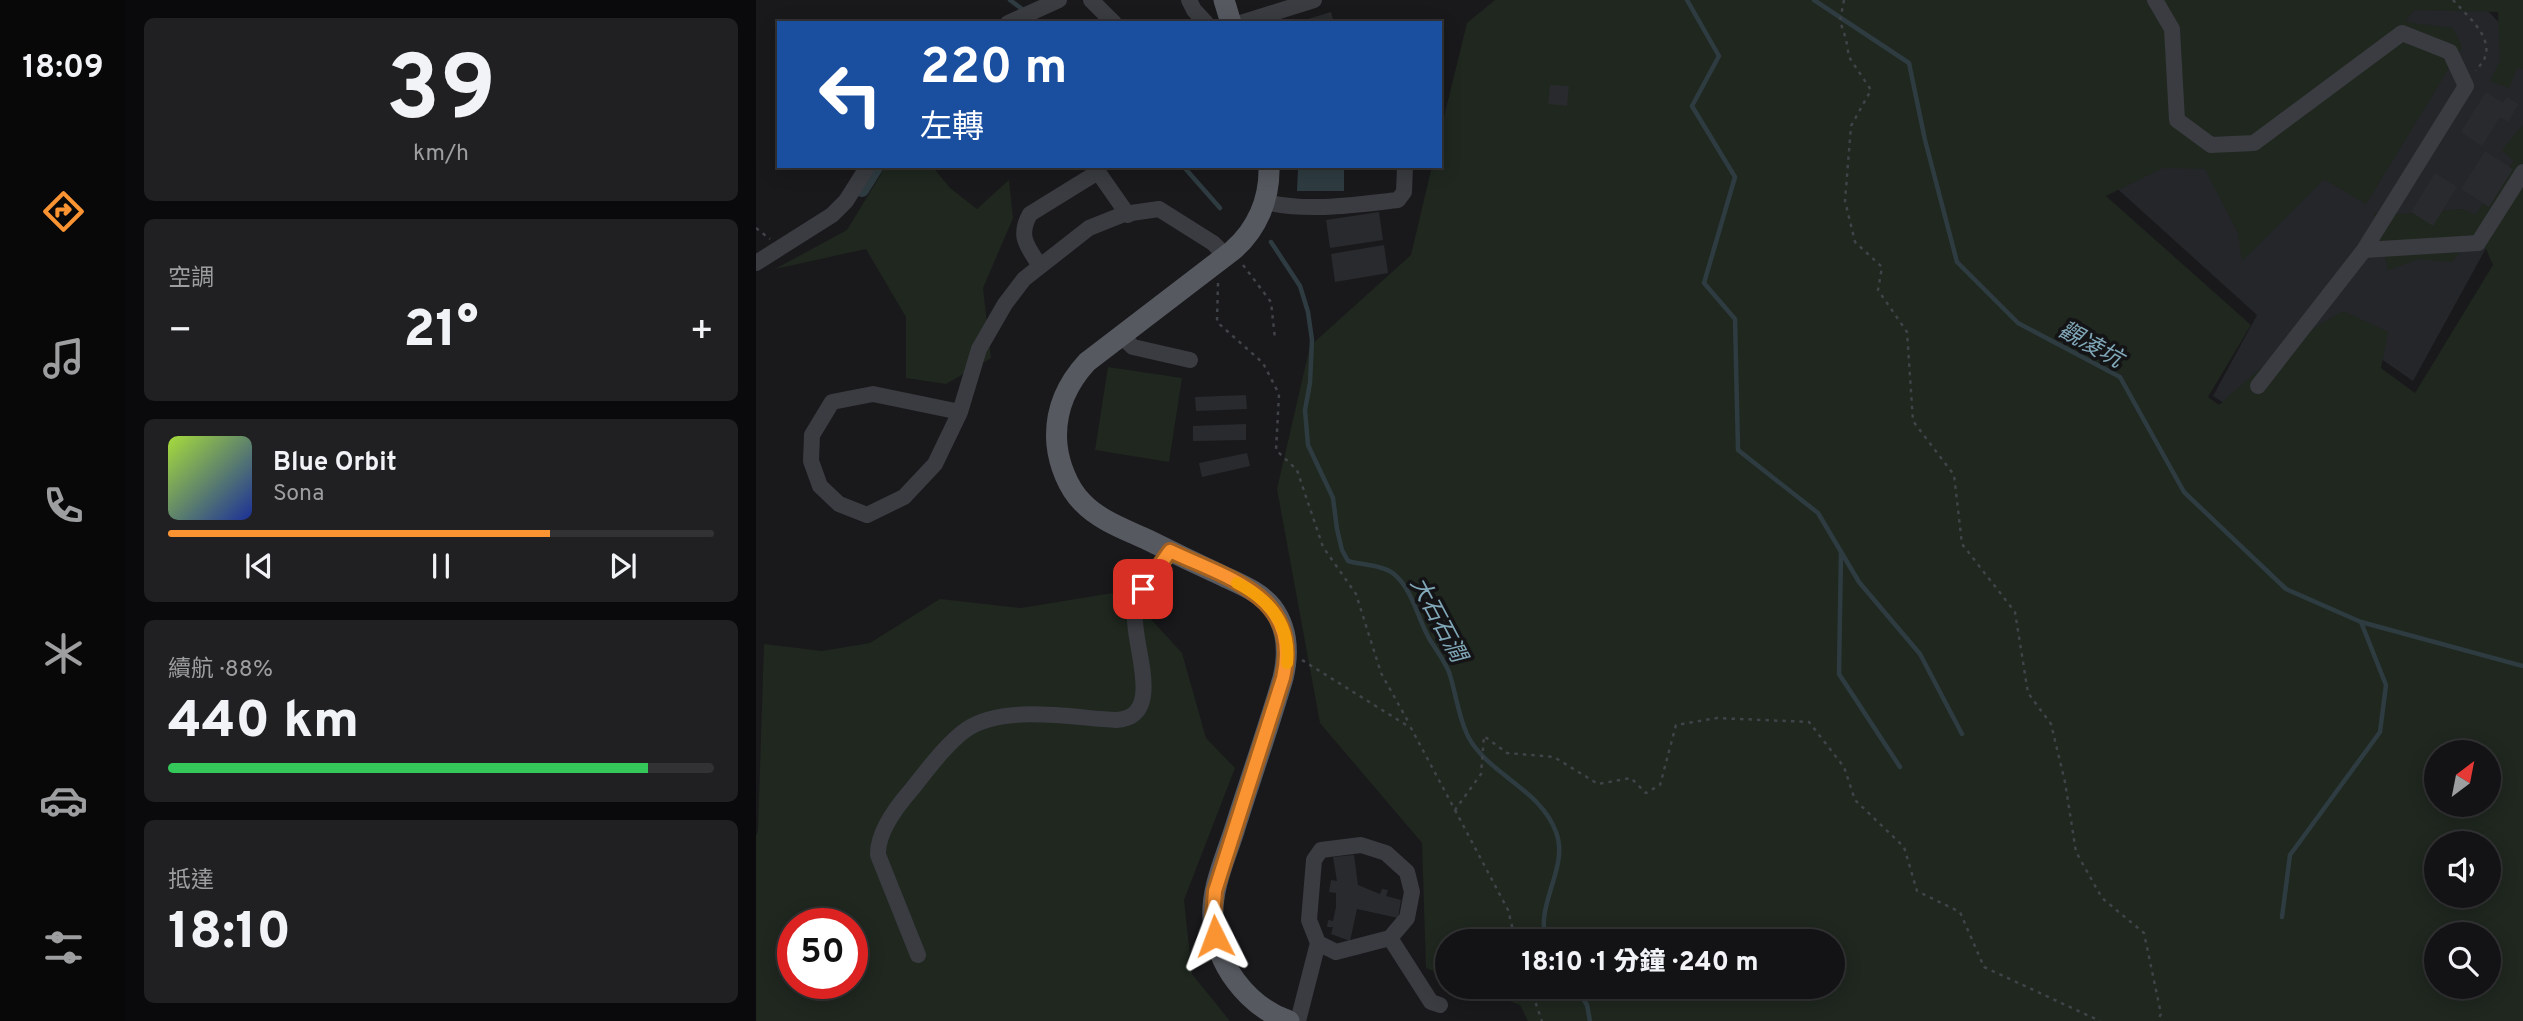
<!DOCTYPE html>
<html lang="zh-TW">
<meta charset="utf-8">
<style>
:root{--surface:#131315;--page:#202022;--text:#f1f3f6;--muted:#9d9ea0;--line:#323234;--accent:#fa9433}
body{margin:0;font-family:Overpass,"Noto Sans TC",sans-serif;background:var(--page);color:var(--text);height:100vh;display:flex;flex-direction:column;font-size:26px;white-space:nowrap}
*{box-sizing:border-box;margin:0}
p{font-size:23px;color:var(--muted)}
.icon{flex:none;width:38px;height:38px;fill:none;stroke:currentColor;stroke-width:2;stroke-linecap:round;stroke-linejoin:round}
.map{position:relative;flex:1;overflow:hidden}
.details{display:flex;flex-direction:column;gap:18px;padding:18px;background:#0a0a0c;width:630px}
.details>*{flex:none}
.guide{position:absolute;left:21px;top:21px;width:665px;height:147px;border-radius:0px;box-shadow:0 4px 18px #0003,0 0 0 2px var(--line);background:#1a4fa0;color:#fff;overflow:hidden}
.needle{width:46px;rotate:32deg}
.tools{position:absolute;left:1668px;top:740px;display:grid;gap:14px}
.tools a{display:grid;place-items:center;width:77px;height:77px;border-radius:50%;background:var(--surface);box-shadow:0 4px 18px #0003,0 0 0 2px var(--line);font-size:35px}
.speed{position:absolute;left:21px;top:908px;display:flex;gap:14px;font-size:35px;font-weight:700;text-align:center}
.speed>*{display:grid;place-content:center;width:91px;height:91px;border-radius:50%;background:var(--surface);box-shadow:0 4px 18px #0003,0 0 0 2px var(--line);line-height:1}
.speed .limit{border:10px solid #d22;background:#fff;color:#111}
.pin{position:absolute;display:grid;place-items:center;width:60px;height:60px;color:#fff;margin:-30px;border-radius:14px;box-shadow:0 4px 10px #0006}
.me{position:absolute;width:77px;margin:-38px;rotate:357deg;stroke-linejoin:round;filter:drop-shadow(0 0 5px #0008)}
.turn{display:flex;align-items:center;gap:24px;height:147px;padding:0 28px;font-size:32px}
.turn .icon{width:91px;height:91px;stroke-width:2.5}
.turn b{display:block;font-size:49px;line-height:60px}
.big{font-size:52px;font-weight:800;line-height:1.1}
.details .card{flex:1;display:flex;flex-direction:column;justify-content:center;gap:10px;min-width:0;padding:0 24px;border-radius:10px;background:var(--page)}
.details .dial{align-items:center;gap:0}
.dial b{font-size:91px;line-height:1}
.song{display:flex;align-items:center;gap:21px}
.cover{width:84px;height:84px;border-radius:10px;background:linear-gradient(135deg,hsl(80 70% 55%),hsl(230 70% 35%))}
.played{height:7px;border-radius:4px;background:linear-gradient(90deg,var(--accent) 70%,var(--line) 70%)}
.keys{display:flex;justify-content:space-around;direction:ltr}
.heat{display:flex;justify-content:space-between;align-items:center;font-size:38px;direction:ltr}
.charge{height:10px;border-radius:5px;background:linear-gradient(90deg,#34c759 88%,var(--line) 0)}
.trip{position:absolute;left:679px;top:929px;width:410px;height:70px;border-radius:35px;background:var(--surface);box-shadow:0 4px 18px #0003,0 0 0 2px var(--line);font-weight:800;line-height:70px;text-align:center}
main{display:flex;flex:1;min-height:0}
.tabs{display:flex;flex-direction:column;width:126px;justify-content:space-around;align-items:center;background:#080808;color:var(--muted)}
.tabs .icon{width:49px;height:49px}
.tabs .current{color:var(--accent)}
.tabs b{font-size:32px;color:var(--text)}
.map>svg:first-child{display:block}
.built{fill:#252629}
.green{fill:#1f271f;fill-rule:evenodd}
.water{fill:#2e3c41}
.lines{fill:none;stroke-linecap:round;stroke-linejoin:round}
.stream{stroke:#2e3c41;stroke-width:4.5}
.canal{stroke:#2e3c41;stroke-width:14}
.building{fill:#292a2d}
.path{stroke:#404348;stroke-width:2.5;stroke-dasharray:3.5 5;stroke-linecap:butt}
.minor{stroke:#3a3c41;stroke-width:16}
.major{stroke:#565a60;stroke-width:21}
.route-casing{stroke:#a26021;stroke-width:18}
.route{stroke:#fa9433;stroke-width:12}
.slow{stroke:#f59e0b;stroke-width:12}
.labels{text-anchor:middle;stroke-width:7;stroke-linejoin:round;paint-order:stroke}
.water-label{font-size:23px;font-style:italic;fill:#81a8b8;stroke:#141417}
</style>
<main>
<nav class="tabs">
<b>18:09</b>
<svg class="icon current" aria-label="directions" viewBox="0 0 24 24"><path d="M12 3l9 9-9 9-9-9zM9 14v-3h6M13 9l2 2-2 2"/></svg>
<svg class="icon" aria-label="music" viewBox="0 0 24 24"><path d="M9 18V5l10-2v13"/><circle cx="6" cy="18" r="3"/><circle cx="16" cy="16" r="3"/></svg>
<svg class="icon" aria-label="phone" viewBox="0 0 24 24"><path d="M5 4h4l2 5-3 2q2 4 5 5l2-3 5 2v4C11 20 4 13 5 4z"/></svg>
<svg class="icon" aria-label="climate" viewBox="0 0 24 24"><path d="M12 3v18M4 7l16 10M4 17L20 7"/></svg>
<svg class="icon" aria-label="car" viewBox="0 0 24 24"><path d="M5 17H2v-5l4-1 3-4h7l3 4 3 1v5h-3M9 17h6M6 11h13"/><circle cx="7" cy="17" r="2"/><circle cx="17" cy="17" r="2"/></svg>
<svg class="icon" aria-label="filters" viewBox="0 0 24 24"><path d="M4 7h16M4 17h16"/><circle cx="9" cy="7" r="2"/><circle cx="15" cy="17" r="2"/></svg>
</nav>
<section class="details">
<div class="card dial"><b>39</b><p>km/h</p></div>
<div class="card"><p>空調</p>
<div class="heat"><a>−</a><b class="big">21°</b><a>+</a></div>
</div>
<div class="card">
<div class="song"><i class="cover"></i><div><b>Blue Orbit</b><p>Sona</p></div></div>
<div class="played"></div>
<div class="keys"><svg class="icon" aria-label="previous" viewBox="0 0 24 24"><path d="M18 5L8 12l10 7zM5 5v14"/></svg><svg class="icon" aria-label="pause" viewBox="0 0 24 24"><path d="M8 5v14M16 5v14"/></svg><svg class="icon" aria-label="next" viewBox="0 0 24 24"><path d="M6 5l10 7-10 7zM19 5v14"/></svg></div>
</div>
<div class="card"><p>續航 · 88%</p><b class="big">440 km</b><div class="charge"></div></div>
<div class="card"><p>抵達</p><b class="big">18:10</b></div>
</section>
<div class="map">
<svg width="1767" height="1021" viewBox="0 0 1767 1021">
<rect width="100%" height="100%" fill="#19191c"/>
<polygon class="built" points="1553,0 1721,0 1767,47 1767,187 1734,241 1657,381 1582,329 1499,423 1457,396 1501,315 1314,146"/>
<g class="green">
<path d="M 739,0 L 1767,0 L 1767,69 L 1761,68 L 1753,88 L 1734,81 L 1744,61 L 1742,12 L 1658,10 L 1649,22 L 1697,28 L 1706,47 L 1610,204 L 1568,179 L 1486,261 L 1482,233 L 1449,169 L 1407,168 L 1350,196 L 1495,325 L 1452,397 L 1463,405 L 1532,344 L 1587,311 L 1632,332 L 1625,368 L 1659,393 L 1737,265 L 1722,231 L 1696,262 L 1663,259 L 1632,270 L 1618,213 L 1645,214 L 1707,209 L 1719,215 L 1758,161 L 1746,150 L 1767,125 L 1767,1021 L 772,1021 L 764,1005 L 718,987 L 1076,987 L 1076,942 L 691,942 L 691,977 L 670,968 L 666,843 L 564,723 L 521,489 L 554,346 L 655,255 L 676,166 L 684,166 L 684,133 L 711,23 ZM 1680,752 L 1732,752 L 1732,805 L 1680,805 ZM 1680,844 L 1732,844 L 1732,896 L 1680,896 ZM 1680,934 L 1732,934 L 1732,987 L 1680,987 Z"/>
<polygon points="130,166 176,166 194,188 221,209 253,180 257,218 227,288 235,358 190,384 150,378 150,317 110,249 19,269 91,230"/>
<polygon points="352,367 426,378 413,462 339,450"/>
<path d="M 369,591 L 426,653 L 450,738 L 479,768 L 428,900 L 436,974 L 474,1021 L 0,1021 L 0,836 L 2,831 L 8,644 L 66,651 L 114,643 L 184,599 L 265,608 ZM 37,924 L 96,924 L 96,984 L 37,984 Z"/>
</g>
<polygon class="water" points="542,169 588,170 588,191 541,191"/>
<g class="lines">
<g class="stream">
<polyline points="254,0 270,12"/>
<polyline points="931,0 963,56 936,106 979,177 948,283 979,319 982,450 1062,513 1103,582 1164,654 1206,734"/>
<polyline points="1058,0 1153,63 1169,140 1201,262 1262,323 1364,377 1428,492 1530,589 1605,622 1767,666"/>
<polyline points="427,166 464,208"/>
<path d="M 515,242 L 544,286 L 552,312 L 556,340 L 554,383 L 549,410 L 552,445 L 577,498 L 581,529 L 586,550 L 592,561 C 606,565 627,565 638,574 C 657,590 662,620 674,640 C 681,651 688,660 693,672 C 700,693 704,726 716,743 C 739,777 785,791 800,832 C 814,868 777,906 791,942"/>
<polyline points="1085,552 1083,674 1144,767"/>
<polyline points="1526,917 1534,855 1624,732 1630,685 1605,622"/>
<polyline points="820,987 831,1005 834,1021"/>
</g>
<polyline class="canal" points="106,190 121,166"/>
</g>
<g class="building">
<polygon points="575,12 578,23 554,23 552,19"/>
<polygon points="794,85 813,86 811,106 792,104"/>
<polygon points="1730,92 1747,103 1751,97 1763,104 1752,122 1744,117 1726,146 1705,132"/>
<polygon points="1729,151 1757,169 1733,207 1705,189"/>
<polygon points="1679,173 1701,187 1677,226 1655,212"/>
<polygon points="623,212 627,240 574,248 570,220"/>
<polygon points="628,245 632,273 579,282 575,254"/>
<polygon points="490,395 491,409 440,411 439,397"/>
<polygon points="490,424 490,440 437,441 437,426"/>
<polygon points="491,453 494,466 446,477 443,463"/>
<polygon points="598,855 602,885 624,894 626,889 632,890 630,896 645,900 642,918 601,909 594,941 575,934 577,927 571,927 572,920 577,921 580,907 580,893 573,892 575,880 581,881 577,857"/>
</g>
<g class="lines">
<g class="path">
<polyline points="1088,0 1084,21 1090,39 1093,57 1115,90 1095,126 1089,201 1099,242 1126,267 1122,290 1151,332 1157,421 1198,475 1206,544 1259,612 1272,693 1295,724 1309,782 1320,852 1346,898 1388,933 1405,1014 1401,1021"/>
<path d="M 1697,0 C 1709,14 1737,36 1729,57 C 1728,62 1722,67 1720,71"/>
<polyline points="0,228 14,239"/>
<polyline points="487,265 515,302 519,339"/>
<polyline points="462,283 461,322 507,363 523,394 520,450 541,470 567,547 600,594 625,673 654,725"/>
<polyline points="546,660 655,728 699,810 725,774 728,736 751,753 798,757 842,784 875,778 890,793 904,785 920,725 961,718 1053,722 1088,767 1099,800 1148,847 1161,891 1204,912 1228,967 1344,1021"/>
<polyline points="699,810 752,910 760,942"/>
<polyline points="774,987 786,1021"/>
</g>
<g class="minor">
<polyline points="335,0 358,23"/>
<polyline points="433,0 438,10 450,23"/>
<polyline points="1399,0 1416,29 1421,120 1455,145 1498,143 1646,33 1694,52 1710,86 1608,250 1502,386"/>
<polyline points="252,23 303,0"/>
<polyline points="485,23 558,0"/>
<path d="M 509,202 C 552,212 598,205 642,200 L 648,192 L 649,166"/>
<polyline points="1608,250 1722,243 1767,172"/>
<polyline points="0,263 76,215 90,201 112,166"/>
<path d="M 284,266 C 272,247 261,237 274,214 L 342,172 L 372,215"/>
<polyline points="364,335 377,347 434,360"/>
<polyline points="204,412 117,394 76,402 56,435 55,461 64,486 83,504 111,515 148,497 179,464 204,412 223,349 249,304 268,279 333,228 368,214 403,209 457,243 470,256"/>
<polyline points="634,938 675,1002 684,1005"/>
<path d="M 162,955 L 122,855 C 121,832 142,805 156,789 C 171,770 192,742 211,729 C 249,704 317,718 360,720 C 411,717 375,643 379,612 C 383,588 400,569 414,551"/>
<polyline points="542,1021 562,943 553,920 558,860 565,850 605,845 630,853 651,872 656,892 651,918 634,938 580,952 562,943"/>
</g>
<g class="major">
<polyline points="468,0 475,23"/>
<path d="M 513,166 C 514,199 501,230 476,251 L 331,362 C 309,386 298,413 301,445 C 303,464 312,488 326,502 C 343,520 368,529 390,539 C 416,552 441,564 467,576 C 484,584 504,592 516,607 C 532,628 533,653 527,678 C 512,729 494,780 478,831 C 469,859 455,889 457,919 C 459,964 491,1006 533,1021"/>
</g>
</g>
<g class="lines">
<defs>
<path id="route" d="M 387,589 L 414,551 C 473,579 546,596 527,678 L 459,891 L 457,918 L 459,936"/>
</defs>
<use href="#route" class="route-casing"/>
<use href="#route" class="route"/>
<path class="slow" d="M 481,583 C 514,600 535,625 531,663"/>
</g>
<g class="labels">
<g class="water-label">
<text transform="translate(1335 344) rotate(29)" y="8">觀凌坑</text>
<text transform="translate(683 619) rotate(62)" y="8">大石石澗</text>
</g>
</g>
</svg>
<div class="tools">
<a><svg class="needle" viewBox="-14 -14 28 28"><path d="M0-13l5 13h-10z" fill="#e53935"/><path d="M0 13l5-13h-10z" fill="#9d9ea0"/></svg></a>
<a><svg class="icon" aria-label="sound" viewBox="0 0 24 24"><path d="M4 9h4l5-4v14l-5-4H4zM17 9q2 3 0 6"/></svg></a>
<a><svg class="icon" aria-label="search" viewBox="0 0 24 24"><circle cx="10" cy="10" r="6"/><path d="M15 15l6 6"/></svg></a>
</div>
<div class="speed"><div class="limit">50</div></div>
<div class="pin" style="left:387px;top:589px;background:#d93025"><svg class="icon" aria-label="arrive" viewBox="0 0 24 24"><path d="M6 21V4h12l-3 4 3 4H6"/></svg></div>
<svg class="me" style="left:459px;top:936px" viewBox="-20 -20 40 40"><path d="M0-17L14 15 0 8-14 15z" fill="#fa9433" stroke="#fff" stroke-width="4"/></svg>
<div class="trip">18:10 · 1 分鐘 · 240 m</div>
<div class="guide">
<div class="turn"><svg class="icon" aria-label="left" viewBox="0 0 24 24"><path d="M17 20v-9H6M10 6l-5 5 5 5"/></svg><div><b>220 m</b>左轉</div></div>
</div>
</div>
</main>
